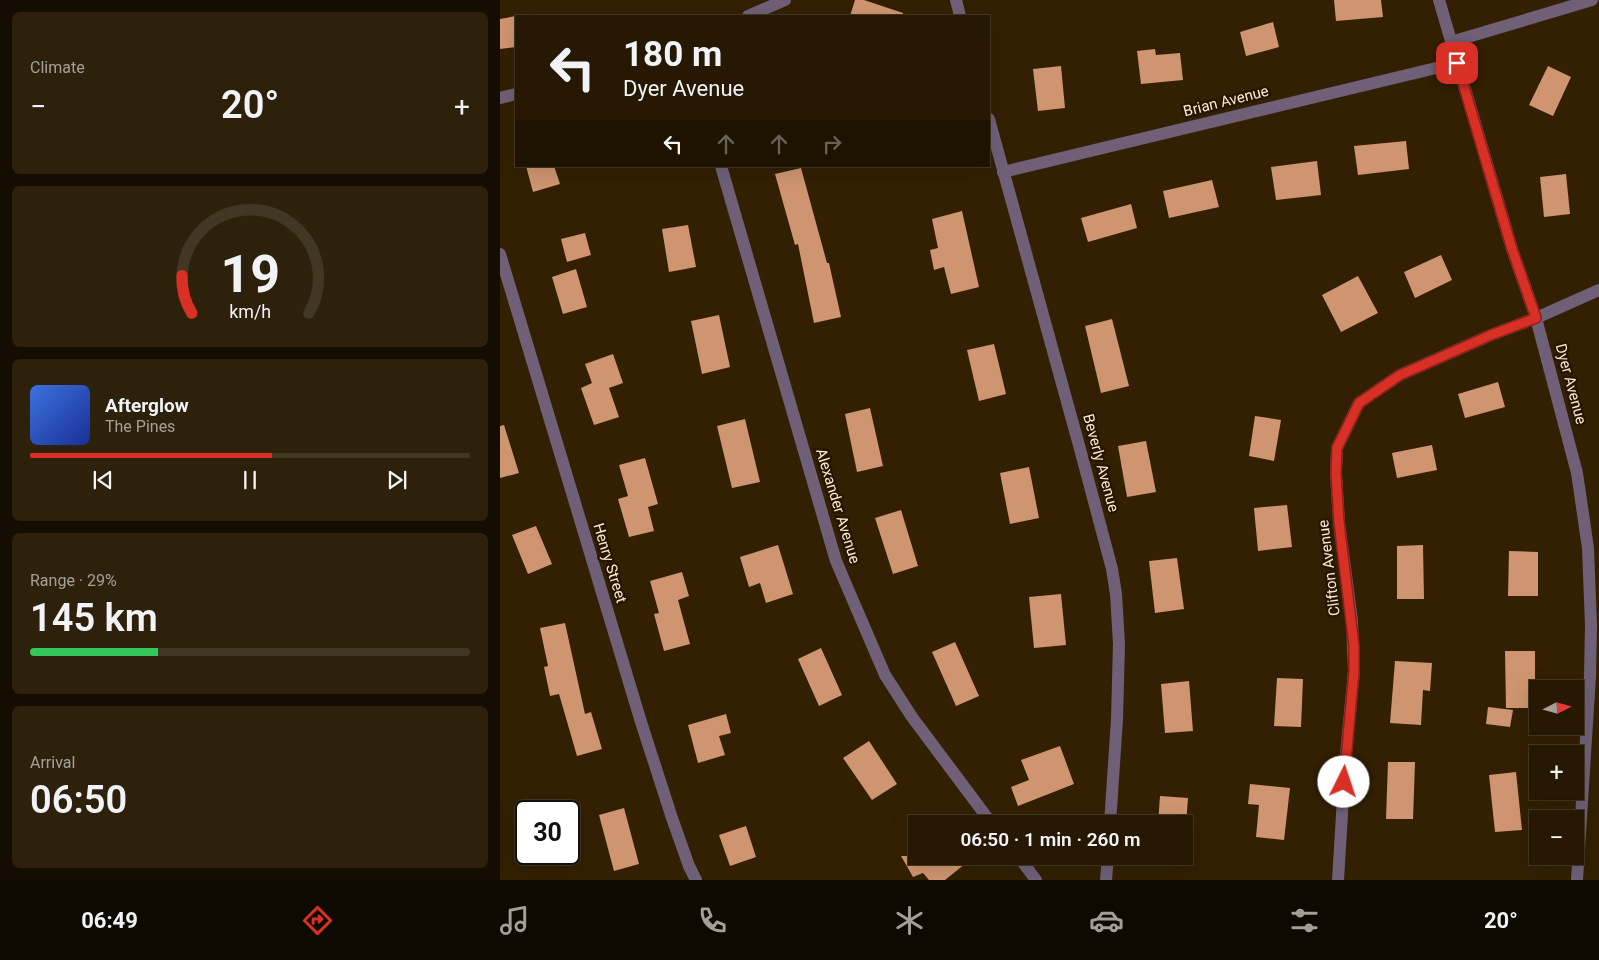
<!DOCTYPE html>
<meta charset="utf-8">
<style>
:root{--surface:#261802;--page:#2e210c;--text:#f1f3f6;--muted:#a4a099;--line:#423724;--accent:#d93025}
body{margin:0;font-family:Roboto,sans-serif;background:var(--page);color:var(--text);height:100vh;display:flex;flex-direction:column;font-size:19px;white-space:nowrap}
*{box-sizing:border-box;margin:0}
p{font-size:16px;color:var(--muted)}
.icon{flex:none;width:28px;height:28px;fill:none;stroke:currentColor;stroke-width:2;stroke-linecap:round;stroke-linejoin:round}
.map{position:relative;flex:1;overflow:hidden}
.panel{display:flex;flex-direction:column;gap:12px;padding:12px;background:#150d01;width:500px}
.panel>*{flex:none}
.guide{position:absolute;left:15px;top:15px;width:475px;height:152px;border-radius:0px;box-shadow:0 5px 20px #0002,0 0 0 1px var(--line);background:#261802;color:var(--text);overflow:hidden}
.needle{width:32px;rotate:84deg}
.fabs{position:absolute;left:1029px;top:680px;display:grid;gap:10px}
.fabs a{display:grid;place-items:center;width:55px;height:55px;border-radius:0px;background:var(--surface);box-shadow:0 5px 20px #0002,0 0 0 1px var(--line);font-size:25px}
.speed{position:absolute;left:15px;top:800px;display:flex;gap:10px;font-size:25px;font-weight:700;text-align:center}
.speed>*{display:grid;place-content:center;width:65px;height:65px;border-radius:50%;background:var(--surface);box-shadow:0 5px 20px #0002,0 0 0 1px var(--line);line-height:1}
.speed .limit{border:2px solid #111;border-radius:8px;background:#fff;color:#111}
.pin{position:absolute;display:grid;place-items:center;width:42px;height:42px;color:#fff;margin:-21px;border-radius:10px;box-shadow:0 2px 8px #0006}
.me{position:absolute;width:55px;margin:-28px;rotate:4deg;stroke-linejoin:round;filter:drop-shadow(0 0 4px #0008)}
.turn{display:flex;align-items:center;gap:18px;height:105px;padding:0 25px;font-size:22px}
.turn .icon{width:65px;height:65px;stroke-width:2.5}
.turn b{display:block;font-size:35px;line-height:42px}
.lanes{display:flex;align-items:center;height:48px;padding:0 25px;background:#0003;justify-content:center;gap:25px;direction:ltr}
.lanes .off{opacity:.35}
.big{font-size:38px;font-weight:600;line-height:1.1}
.panel .tile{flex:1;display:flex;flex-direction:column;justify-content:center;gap:8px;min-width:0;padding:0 18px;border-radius:8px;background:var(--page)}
.panel .dial{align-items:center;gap:0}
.dial svg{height:130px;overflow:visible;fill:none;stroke:var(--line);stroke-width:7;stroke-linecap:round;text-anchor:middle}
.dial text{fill:var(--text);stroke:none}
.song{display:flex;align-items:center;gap:15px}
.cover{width:60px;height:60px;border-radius:8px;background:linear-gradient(135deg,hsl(220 70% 55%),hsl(230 70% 35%))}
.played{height:5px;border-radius:2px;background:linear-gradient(90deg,var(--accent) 55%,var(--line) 55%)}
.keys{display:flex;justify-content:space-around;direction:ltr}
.heat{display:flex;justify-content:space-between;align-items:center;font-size:28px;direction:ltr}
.charge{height:8px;border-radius:4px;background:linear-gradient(90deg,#34c759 29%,var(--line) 0)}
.trip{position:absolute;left:408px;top:815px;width:285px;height:50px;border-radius:0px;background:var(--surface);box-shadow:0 5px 20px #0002,0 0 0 1px var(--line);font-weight:600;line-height:50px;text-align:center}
.tab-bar{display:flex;height:80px;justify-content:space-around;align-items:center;background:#0f0a01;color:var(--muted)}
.tab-bar .icon{width:35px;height:35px}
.tab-bar .current{color:var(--accent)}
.tab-bar b{font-size:22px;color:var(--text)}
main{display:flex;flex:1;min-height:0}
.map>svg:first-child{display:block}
.building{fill:#cf9570}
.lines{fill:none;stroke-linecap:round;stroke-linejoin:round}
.street{stroke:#6f6078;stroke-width:12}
.route-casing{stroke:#8d1f18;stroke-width:12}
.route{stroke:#d93025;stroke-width:9}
.labels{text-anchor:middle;stroke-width:5;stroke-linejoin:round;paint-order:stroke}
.street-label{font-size:15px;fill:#fcebd5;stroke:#291600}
</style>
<main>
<section class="panel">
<div class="tile"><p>Climate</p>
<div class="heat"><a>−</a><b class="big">20°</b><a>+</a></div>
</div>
<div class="tile dial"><svg viewBox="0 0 100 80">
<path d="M14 69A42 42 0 1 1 86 69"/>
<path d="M14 69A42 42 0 0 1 8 46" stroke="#d93025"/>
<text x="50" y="56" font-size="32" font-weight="700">19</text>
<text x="50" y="72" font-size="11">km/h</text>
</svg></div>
<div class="tile">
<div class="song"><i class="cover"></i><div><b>Afterglow</b><p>The Pines</p></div></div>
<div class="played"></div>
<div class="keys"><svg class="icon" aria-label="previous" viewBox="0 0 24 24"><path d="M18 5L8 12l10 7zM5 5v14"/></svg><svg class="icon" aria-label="pause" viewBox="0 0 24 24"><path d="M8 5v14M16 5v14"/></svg><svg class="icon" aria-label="next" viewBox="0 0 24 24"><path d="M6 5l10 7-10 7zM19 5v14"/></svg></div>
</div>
<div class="tile"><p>Range · 29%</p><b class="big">145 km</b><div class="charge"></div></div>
<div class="tile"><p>Arrival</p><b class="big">06:50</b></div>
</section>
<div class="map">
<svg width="1099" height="880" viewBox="0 0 1099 880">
<rect width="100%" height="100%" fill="#332003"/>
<g class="building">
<polygon points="355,0 364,0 403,13 403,16 350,16"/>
<polygon points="834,0 881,0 883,17 836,21"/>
<polygon points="16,16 16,47 0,49 0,19"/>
<polygon points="773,22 779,47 746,56 740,32"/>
<polygon points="655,49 656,55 680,53 683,80 641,84 637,51"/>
<polygon points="561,66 565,108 538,111 533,69"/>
<polygon points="1048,66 1071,77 1053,116 1029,105"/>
<polygon points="906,141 909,169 858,175 854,146"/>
<polygon points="817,161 821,195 776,200 771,167"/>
<polygon points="26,166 54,166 60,184 33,192"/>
<polygon points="301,168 327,263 329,263 341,317 314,323 298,244 295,245 275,174"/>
<polygon points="1066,174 1070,214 1044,217 1040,177"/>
<polygon points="712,180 719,207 669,218 663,191"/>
<polygon points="631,204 637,228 588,242 581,218"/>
<polygon points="462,211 479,287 451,294 444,267 434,270 430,250 438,248 432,219"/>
<polygon points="188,225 196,267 169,272 162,229"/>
<polygon points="85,233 91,255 67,262 61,239"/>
<polygon points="941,255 952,280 915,298 904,272"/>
<polygon points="76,269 87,307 63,314 52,277"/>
<polygon points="858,276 878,313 841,332 822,295"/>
<polygon points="219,315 230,367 202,374 191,321"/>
<polygon points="612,319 629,386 601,393 585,326"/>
<polygon points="494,344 506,394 479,401 467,350"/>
<polygon points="113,354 123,383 109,388 119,417 94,425 81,388 92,383 85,364"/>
<polygon points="998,382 1005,407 965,418 958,394"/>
<polygon points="370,408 383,466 357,472 345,414"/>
<polygon points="755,416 781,420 774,461 749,456"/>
<polygon points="245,419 260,482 232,488 217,426"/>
<polygon points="4,425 19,473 0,478 0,426"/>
<polygon points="646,441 656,492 627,497 618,446"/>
<polygon points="932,445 937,470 897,478 892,453"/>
<polygon points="145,458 158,504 148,507 154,531 129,537 118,499 128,496 119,465"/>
<polygon points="529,467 539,518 510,524 500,473"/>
<polygon points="787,505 792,547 758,551 754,508"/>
<polygon points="401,510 418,566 393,574 375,518"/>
<polygon points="36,526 52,564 28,574 12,535"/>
<polygon points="278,545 293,594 266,603 260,583 249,587 240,557"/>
<polygon points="923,545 924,599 897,599 897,546"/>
<polygon points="1009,551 1038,552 1038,596 1008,596"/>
<polygon points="677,558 684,609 655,613 649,561"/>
<polygon points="182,572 189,596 178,600 190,644 164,651 154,614 159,613 150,581"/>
<polygon points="561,594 566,645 534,648 529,597"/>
<polygon points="65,623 85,714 91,712 102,749 77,756 59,694 50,696 44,667 48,666 40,628"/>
<polygon points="455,642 479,696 456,706 432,652"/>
<polygon points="321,648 342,695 319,706 298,659"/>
<polygon points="1005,651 1035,651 1035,708 1006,708"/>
<polygon points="895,661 932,663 930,691 923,690 921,725 890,723"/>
<polygon points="777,678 803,679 801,727 774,726"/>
<polygon points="689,681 693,731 665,733 661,684"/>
<polygon points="988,707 1013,710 1010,727 986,724"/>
<polygon points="226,714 231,733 219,736 225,755 198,763 188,725"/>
<polygon points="369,741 397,784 372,800 343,758"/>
<polygon points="560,746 574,784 518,806 511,787 529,780 521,760"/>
<polygon points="888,762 915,762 913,819 886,819"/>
<polygon points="1016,772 1022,830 995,832 989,775"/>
<polygon points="750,784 790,788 784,840 756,837 759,805 748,804"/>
<polygon points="660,796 688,798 686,824 658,824"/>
<polygon points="124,808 139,864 114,871 99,815"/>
<polygon points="246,826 256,857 230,866 219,835"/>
<polygon points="401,856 475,856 445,880 429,880 423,873 413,877"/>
</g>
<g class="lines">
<g class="street">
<polyline points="456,0 460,16"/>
<polyline points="939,0 1012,249 1036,318 1077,473 1088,548 1091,625 1090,676 1077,880"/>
<polyline points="248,16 285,0"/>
<polyline points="951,42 1092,0"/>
<polyline points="0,98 16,94"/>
<polyline points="489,119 580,449 612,569 616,594 619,644 617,719 610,824"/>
<polyline points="221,166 336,561 385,675 412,717 492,824"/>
<polyline points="503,172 957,63"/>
<polyline points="0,254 141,722 172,818 189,866 196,880"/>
<polyline points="518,856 536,880"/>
<polyline points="606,880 608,856"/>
<polyline points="838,880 845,765 854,671 852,621 839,522 836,473 837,448 859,403 900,375 991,335 1036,318 1099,290"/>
</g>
</g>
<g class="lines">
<defs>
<polyline id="route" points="844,782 854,671 854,646 839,522 836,473 837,448 859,403 900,375 991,335 1036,318 1012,249 957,63"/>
</defs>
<use href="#route" class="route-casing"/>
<use href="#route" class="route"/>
</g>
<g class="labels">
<g class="street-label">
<text transform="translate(726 101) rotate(-14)" y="5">Brian Avenue</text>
<text transform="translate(1071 384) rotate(75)" y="5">Dyer Avenue</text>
<text transform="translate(601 463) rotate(75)" y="5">Beverly Avenue</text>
<text transform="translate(338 506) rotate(73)" y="5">Alexander Avenue</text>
<text transform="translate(110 563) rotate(73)" y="5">Henry Street</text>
<text transform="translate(829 568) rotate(-97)" y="5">Clifton Avenue</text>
</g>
</g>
</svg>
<div class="fabs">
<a><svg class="needle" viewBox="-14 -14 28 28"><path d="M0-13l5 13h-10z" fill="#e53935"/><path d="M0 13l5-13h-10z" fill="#a4a099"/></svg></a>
<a>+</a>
<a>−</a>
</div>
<div class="speed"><div class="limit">30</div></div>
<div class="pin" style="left:957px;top:63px;background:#d93025"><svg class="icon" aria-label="arrive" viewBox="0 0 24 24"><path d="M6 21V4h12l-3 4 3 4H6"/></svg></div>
<svg class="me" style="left:844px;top:782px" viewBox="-20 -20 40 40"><circle r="19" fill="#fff"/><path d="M0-13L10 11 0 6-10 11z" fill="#d93025"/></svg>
<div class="trip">06:50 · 1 min · 260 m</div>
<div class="guide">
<div class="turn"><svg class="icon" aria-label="left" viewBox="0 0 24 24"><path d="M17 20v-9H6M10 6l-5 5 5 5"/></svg><div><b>180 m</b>Dyer Avenue</div></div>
<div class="lanes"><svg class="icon" aria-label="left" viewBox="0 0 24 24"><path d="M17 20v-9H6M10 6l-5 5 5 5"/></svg><svg class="icon off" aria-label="ahead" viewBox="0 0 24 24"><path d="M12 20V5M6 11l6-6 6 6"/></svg><svg class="icon off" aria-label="ahead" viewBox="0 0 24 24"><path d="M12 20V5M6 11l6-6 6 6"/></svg><svg class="icon off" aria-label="right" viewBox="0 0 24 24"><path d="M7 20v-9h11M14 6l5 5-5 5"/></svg></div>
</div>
</div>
</main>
<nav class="tab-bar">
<b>06:49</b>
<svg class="icon current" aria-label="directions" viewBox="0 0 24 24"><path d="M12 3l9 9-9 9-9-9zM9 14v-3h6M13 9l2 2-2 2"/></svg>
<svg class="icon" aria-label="music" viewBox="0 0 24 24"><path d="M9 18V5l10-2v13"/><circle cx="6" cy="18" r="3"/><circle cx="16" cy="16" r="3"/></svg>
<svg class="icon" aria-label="phone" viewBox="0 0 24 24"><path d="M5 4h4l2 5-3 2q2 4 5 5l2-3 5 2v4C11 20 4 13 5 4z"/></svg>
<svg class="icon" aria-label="climate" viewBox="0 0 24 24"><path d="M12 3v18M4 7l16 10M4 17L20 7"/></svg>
<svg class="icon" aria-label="car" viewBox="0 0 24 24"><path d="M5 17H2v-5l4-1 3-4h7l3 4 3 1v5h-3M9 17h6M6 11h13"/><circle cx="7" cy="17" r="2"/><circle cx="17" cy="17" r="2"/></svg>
<svg class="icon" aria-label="filters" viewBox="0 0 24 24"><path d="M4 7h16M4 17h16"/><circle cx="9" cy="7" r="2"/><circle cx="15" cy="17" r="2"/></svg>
<b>20°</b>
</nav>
